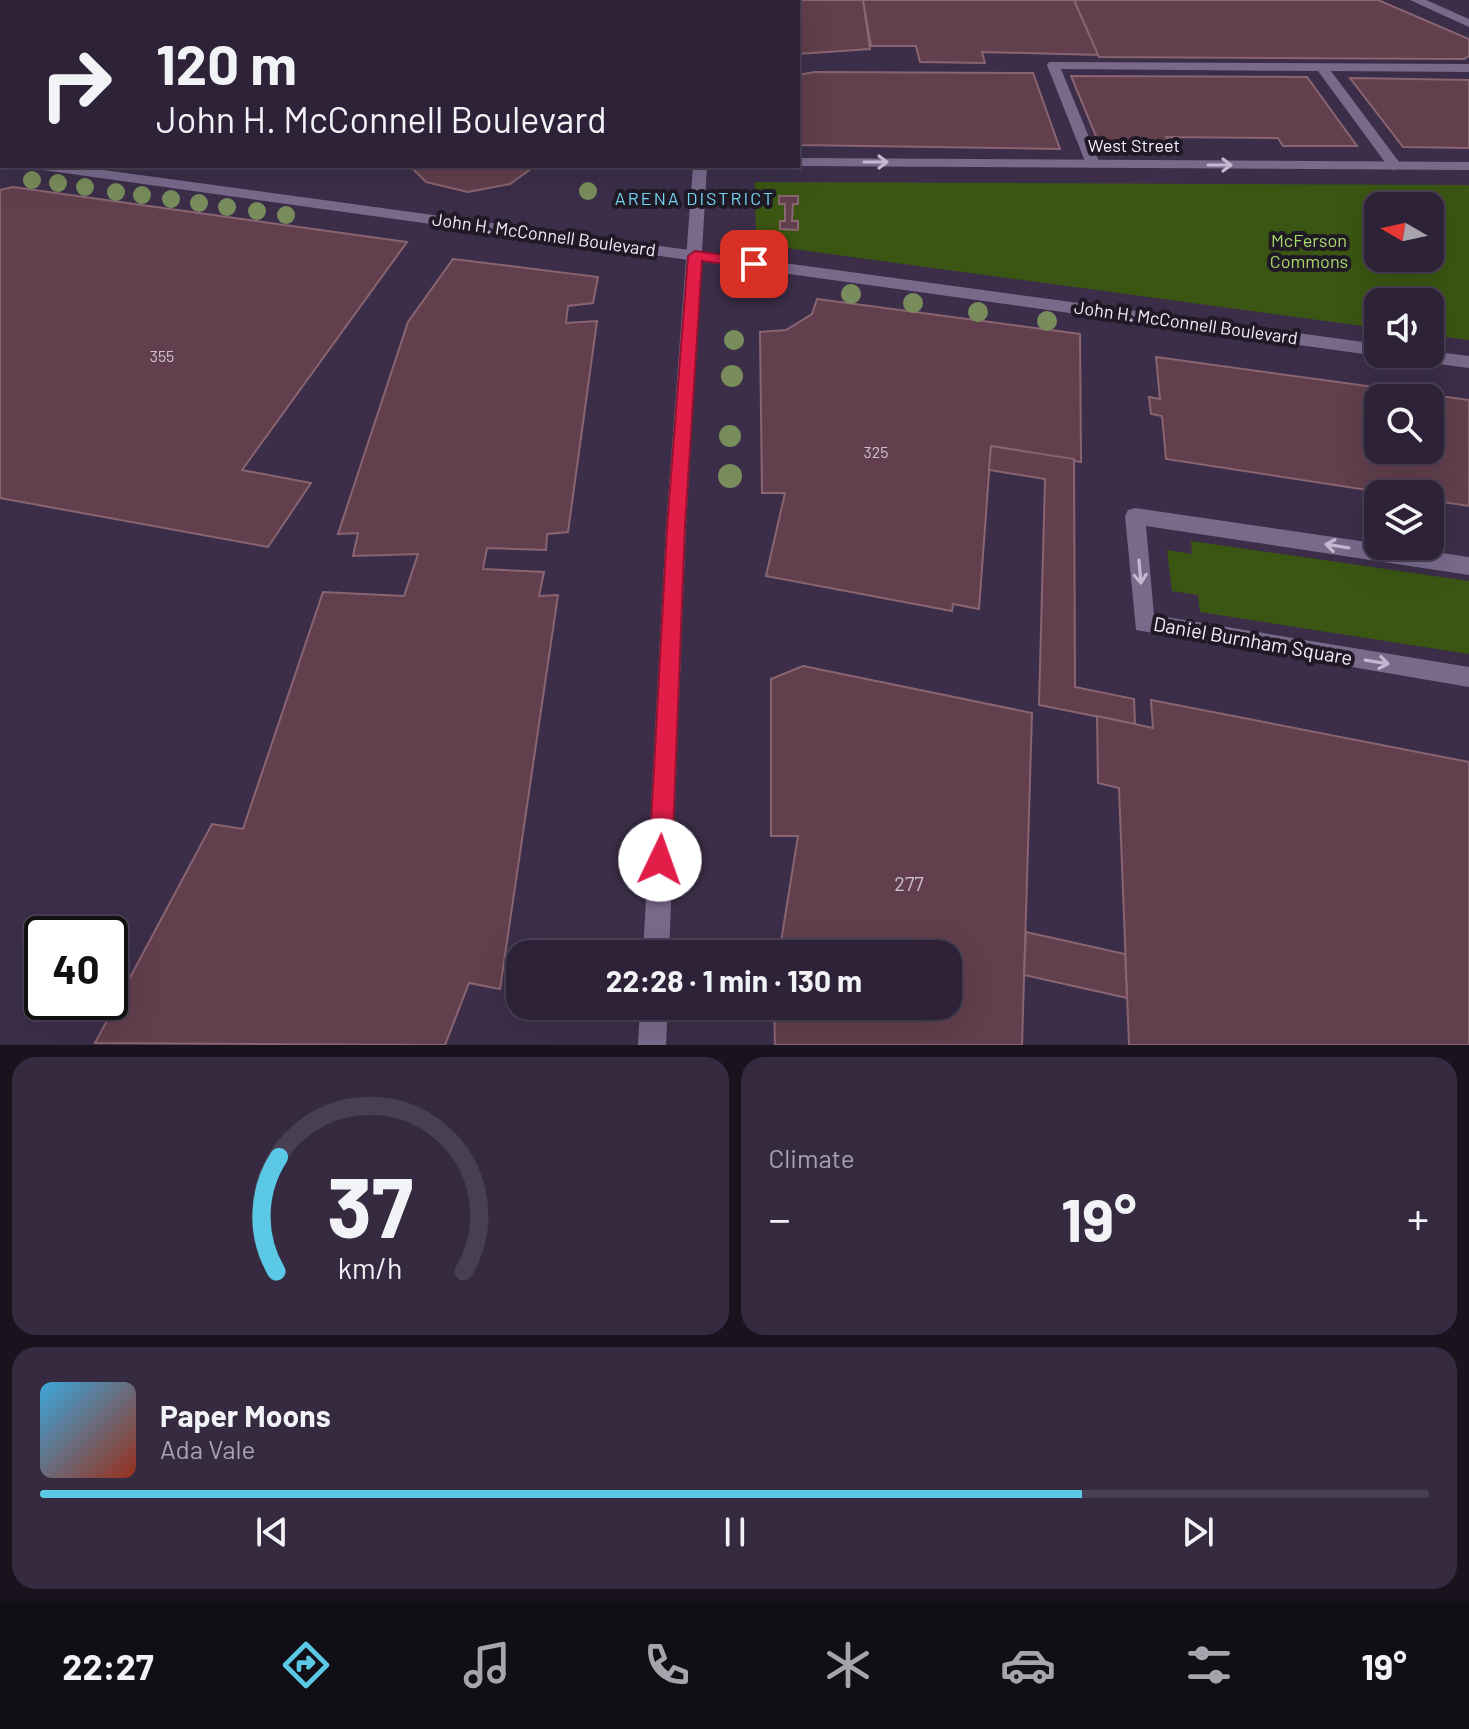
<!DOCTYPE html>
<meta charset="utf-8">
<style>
:root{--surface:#2d2237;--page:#352a3f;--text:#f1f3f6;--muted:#a7a4ad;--line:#483f52;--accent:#5bc8e6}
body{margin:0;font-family:Barlow,sans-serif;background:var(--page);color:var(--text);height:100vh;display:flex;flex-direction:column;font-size:30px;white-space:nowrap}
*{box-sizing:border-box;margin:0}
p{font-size:26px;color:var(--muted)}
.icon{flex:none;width:44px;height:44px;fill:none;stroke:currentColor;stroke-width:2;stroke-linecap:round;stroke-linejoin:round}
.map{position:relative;height:1045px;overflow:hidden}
.drawer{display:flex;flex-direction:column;gap:12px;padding:12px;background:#19131e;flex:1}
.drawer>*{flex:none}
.guide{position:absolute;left:0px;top:0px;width:800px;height:168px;box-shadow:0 8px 32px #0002,0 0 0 2px var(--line);background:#2d2237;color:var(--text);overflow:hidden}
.needle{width:52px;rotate:279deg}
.buttons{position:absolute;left:1364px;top:192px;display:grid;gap:16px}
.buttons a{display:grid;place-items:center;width:80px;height:80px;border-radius:16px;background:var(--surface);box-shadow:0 8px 32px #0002,0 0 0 2px var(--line);font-size:40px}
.speed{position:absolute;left:24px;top:916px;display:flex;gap:16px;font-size:40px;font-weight:700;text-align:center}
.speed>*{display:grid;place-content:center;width:104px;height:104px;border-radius:50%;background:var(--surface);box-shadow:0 8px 32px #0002,0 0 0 2px var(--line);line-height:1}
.speed .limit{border:4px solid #111;border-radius:12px;background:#fff;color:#111}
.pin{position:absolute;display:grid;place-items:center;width:68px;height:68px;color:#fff;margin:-34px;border-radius:16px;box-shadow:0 4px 12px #0006}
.me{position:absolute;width:88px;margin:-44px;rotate:3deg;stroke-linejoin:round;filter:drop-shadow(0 0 6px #0008)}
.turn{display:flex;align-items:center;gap:28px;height:168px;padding:0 24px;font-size:36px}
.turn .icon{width:104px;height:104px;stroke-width:2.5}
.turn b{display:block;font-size:56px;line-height:68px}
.big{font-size:60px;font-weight:700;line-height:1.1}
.drawer .tile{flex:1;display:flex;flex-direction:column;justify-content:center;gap:12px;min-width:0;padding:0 28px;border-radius:24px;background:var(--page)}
.drawer .dial{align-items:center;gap:0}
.dial svg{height:208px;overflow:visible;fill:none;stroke:var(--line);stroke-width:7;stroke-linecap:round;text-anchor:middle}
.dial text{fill:var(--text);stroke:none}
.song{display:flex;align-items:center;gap:24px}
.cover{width:96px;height:96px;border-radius:12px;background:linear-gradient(135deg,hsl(200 70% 55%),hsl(10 70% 35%))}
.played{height:8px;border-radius:4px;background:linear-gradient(90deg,var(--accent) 75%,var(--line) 75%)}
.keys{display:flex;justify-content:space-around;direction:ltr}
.heat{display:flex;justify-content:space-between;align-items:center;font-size:44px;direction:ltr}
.drawer .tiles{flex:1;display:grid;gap:12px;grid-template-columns:1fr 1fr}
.tile:last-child{grid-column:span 2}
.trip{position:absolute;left:506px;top:940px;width:456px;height:80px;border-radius:24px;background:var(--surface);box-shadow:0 8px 32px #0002,0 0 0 2px var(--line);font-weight:700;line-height:80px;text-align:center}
.dock{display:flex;height:128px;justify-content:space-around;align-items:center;background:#120e16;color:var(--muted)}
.dock .icon{width:56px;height:56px}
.dock .on{color:var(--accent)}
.dock b{font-size:36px;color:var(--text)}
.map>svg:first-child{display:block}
.green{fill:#3b5613;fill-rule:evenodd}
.building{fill:#613f4c;stroke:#896471;stroke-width:2;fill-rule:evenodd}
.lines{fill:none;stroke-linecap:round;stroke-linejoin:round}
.service{fill:#796a8c;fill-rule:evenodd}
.minor{fill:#796a8c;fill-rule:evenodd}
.tertiary{fill:#796a8c;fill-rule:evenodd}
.tree{fill:#788d5b}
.oneway{stroke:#c3b8d0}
.route{fill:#e11d48;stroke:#92132f;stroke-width:2}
.labels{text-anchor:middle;stroke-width:8;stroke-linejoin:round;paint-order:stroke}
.number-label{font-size:16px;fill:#d0c1d2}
.far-street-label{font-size:18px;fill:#f5ecfe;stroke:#201926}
.far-neighbourhood-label{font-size:18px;letter-spacing:2px;fill:#75d6f2;stroke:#201926}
.far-park-label{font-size:18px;fill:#a9db69;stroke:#201926}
.street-label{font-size:20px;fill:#f5ecfe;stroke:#201926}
.near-number-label{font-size:20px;fill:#d0c1d2}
</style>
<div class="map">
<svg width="1469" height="1045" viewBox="0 0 1469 1045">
<rect width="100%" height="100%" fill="#3c2e49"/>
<g class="green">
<path d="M 755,182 L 1469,185 L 1469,340 L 1430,335 L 1430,302 L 1378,302 L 1378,328 L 756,244 ZM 1378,206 L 1430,206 L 1430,258 L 1378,258 Z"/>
<polygon points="1191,541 1469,581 1469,654 1200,612 1198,595 1172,591 1167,550 1192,554"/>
</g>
<g class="building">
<polygon points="37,0 170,0 34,2"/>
<polygon points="170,0 652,0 167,2"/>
<polygon points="755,0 863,0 870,49 798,54 798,2"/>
<polygon points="863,0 1074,0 1099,55 982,52 985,63 920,62 916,46 871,46"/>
<polygon points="1074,0 1378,0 1469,39 1469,56 1464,59 1099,57"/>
<polygon points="815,72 1033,73 1060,149 798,145 798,75"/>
<polygon points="1071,76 1307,77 1357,146 1283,146 1278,138 1166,137 1170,146 1100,146"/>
<polygon points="1350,78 1469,80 1469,148 1403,147"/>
<polygon points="410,166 535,166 510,184 468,192 426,182"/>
<polygon points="13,187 407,242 242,470 311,483 268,547 0,498 0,190"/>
<polygon points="779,196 798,196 798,204 793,204 792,221 798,221 798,230 780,229 780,221 785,221 785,204 779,204"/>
<polygon points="453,259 598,277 593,303 568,306 566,323 597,321 568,532 547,534 546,550 487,548 483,569 544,572 539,596 558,595 500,989 469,983 445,1045 95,1043 212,824 243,829 323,592 404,596 418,554 353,556 358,533 338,534 408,322"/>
<polygon points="817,299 1080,334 1081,462 991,446 979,609 953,604 952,611 766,576 785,493 762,493 760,332 786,330 812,314"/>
<path d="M 1156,357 L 1469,400 L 1469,506 L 1430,500 L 1430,494 L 1393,494 L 1166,459 L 1162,416 L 1151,414 L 1149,397 L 1160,399 ZM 1378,398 L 1430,398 L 1430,450 L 1378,450 Z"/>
<polygon points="991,446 1074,459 1075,687 1134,699 1135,724 1039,705 1045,479 989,470"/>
<polygon points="803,666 1032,713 1022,1045 775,1045 774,1006 948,1006 948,954 779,954 798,836 771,836 771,679"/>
<polygon points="1151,700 1469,762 1469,1045 1129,1045 1119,788 1098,783 1097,716 1153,728"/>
<polygon points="1026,932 1125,954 1127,998 1024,975"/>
</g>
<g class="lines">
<g class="service">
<polygon points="1049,62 1469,64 1469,72 1331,71 1402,166 1395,170 1390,169 1318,71 1061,69 1100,164 1093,168 1086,164 1047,65"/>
<polygon points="1135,508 1469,557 1469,575 1146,526 1154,615 1469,667 1469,687 1136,630 1125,516 1128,510"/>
</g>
<g class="minor">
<polygon points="1410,0 1426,0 1469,19 1469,27"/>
<polygon points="798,158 1469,162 1469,170 798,166"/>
<polygon points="0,161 2,166 8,166 0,170"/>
<polygon points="36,166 74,166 1378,344 1378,354 1384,354 1378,356 43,170"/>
<polygon points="1430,351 1469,356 1469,368 1409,360 1400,354 1430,354"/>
</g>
<g class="tertiary">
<rect x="704" y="0" width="12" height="2"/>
<polygon points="693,166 707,166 686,527 669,954 643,954 666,527"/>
<polygon points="640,1006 668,1006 666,1045 638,1045"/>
</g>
</g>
<g class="tree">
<circle cx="32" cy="180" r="9"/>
<circle cx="58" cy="183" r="9"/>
<circle cx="85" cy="187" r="9"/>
<circle cx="588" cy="191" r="9"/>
<circle cx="116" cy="192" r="9"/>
<circle cx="142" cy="195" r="9"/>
<circle cx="171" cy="199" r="9"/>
<circle cx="199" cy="203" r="9"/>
<circle cx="227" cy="207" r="9"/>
<circle cx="257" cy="211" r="9"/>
<circle cx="286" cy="215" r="9"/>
<circle cx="851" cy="294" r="10"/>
<circle cx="913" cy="303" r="10"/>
<circle cx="978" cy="312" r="10"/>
<circle cx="1047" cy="321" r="10"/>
<circle cx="734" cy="340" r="10"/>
<circle cx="732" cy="376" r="11"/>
<circle cx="730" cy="436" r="11"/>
<circle cx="730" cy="476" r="12"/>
</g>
<defs><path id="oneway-shaft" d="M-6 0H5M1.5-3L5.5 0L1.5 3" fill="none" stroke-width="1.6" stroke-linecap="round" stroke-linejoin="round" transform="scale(2)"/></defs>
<g class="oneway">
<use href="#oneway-shaft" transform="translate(876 162)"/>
<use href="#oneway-shaft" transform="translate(1220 165)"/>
<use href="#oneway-shaft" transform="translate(1337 546) rotate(-171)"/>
<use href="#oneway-shaft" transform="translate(1140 572) rotate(85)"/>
<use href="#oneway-shaft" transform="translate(1377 662) rotate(9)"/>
</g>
<polygon class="route" points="695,251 754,259 761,264 754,268 702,261 685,527 672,860 669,869 660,872 652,869 649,860 667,527 688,256"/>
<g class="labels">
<g class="number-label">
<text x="162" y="362">355</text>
<text x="876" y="458">325</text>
</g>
<g class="far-street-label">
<text x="1134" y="152">West Street</text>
<text transform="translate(544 235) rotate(8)" y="6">John H. McConnell Boulevard</text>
<text transform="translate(1186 323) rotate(8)" y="6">John H. McConnell Boulevard</text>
</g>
<g class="far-neighbourhood-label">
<text x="695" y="205">ARENA DISTRICT</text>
</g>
<g class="far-park-label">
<text x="1309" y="247">McFerson<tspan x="1309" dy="21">Commons</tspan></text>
</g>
<g class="street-label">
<text transform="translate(1253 641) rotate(10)" y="7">Daniel Burnham Square</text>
</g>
<g class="near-number-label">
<text x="909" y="891">277</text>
</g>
</g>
</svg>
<div class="buttons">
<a><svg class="needle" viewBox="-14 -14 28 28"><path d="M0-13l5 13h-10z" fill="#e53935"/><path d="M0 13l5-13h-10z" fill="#a7a4ad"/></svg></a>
<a><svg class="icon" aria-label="sound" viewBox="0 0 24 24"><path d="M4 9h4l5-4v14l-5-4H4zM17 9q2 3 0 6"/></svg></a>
<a><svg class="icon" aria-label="search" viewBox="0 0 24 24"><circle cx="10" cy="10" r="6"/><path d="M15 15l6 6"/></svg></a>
<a><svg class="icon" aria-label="layers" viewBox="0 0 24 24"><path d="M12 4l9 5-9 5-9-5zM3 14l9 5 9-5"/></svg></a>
</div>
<div class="speed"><div class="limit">40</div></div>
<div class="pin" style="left:754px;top:264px;background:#d93025"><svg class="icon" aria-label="arrive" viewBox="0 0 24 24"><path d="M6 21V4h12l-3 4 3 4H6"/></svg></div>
<svg class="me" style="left:660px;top:860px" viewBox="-20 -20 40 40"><circle r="19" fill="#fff"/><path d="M0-13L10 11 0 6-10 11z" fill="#e11d48"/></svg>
<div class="trip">22:28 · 1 min · 130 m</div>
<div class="guide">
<div class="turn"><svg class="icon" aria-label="right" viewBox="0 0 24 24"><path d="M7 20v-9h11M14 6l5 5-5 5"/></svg><div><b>120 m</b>John H. McConnell Boulevard</div></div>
</div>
</div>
<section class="drawer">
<div class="tiles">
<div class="tile dial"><svg viewBox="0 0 100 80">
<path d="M14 69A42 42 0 1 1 86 69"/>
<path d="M14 69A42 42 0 0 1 15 25" stroke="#5bc8e6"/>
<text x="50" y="56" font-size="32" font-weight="700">37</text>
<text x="50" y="72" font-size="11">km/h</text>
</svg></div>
<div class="tile"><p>Climate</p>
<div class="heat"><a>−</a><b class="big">19°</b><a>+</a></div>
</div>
<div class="tile">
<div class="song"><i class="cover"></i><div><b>Paper Moons</b><p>Ada Vale</p></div></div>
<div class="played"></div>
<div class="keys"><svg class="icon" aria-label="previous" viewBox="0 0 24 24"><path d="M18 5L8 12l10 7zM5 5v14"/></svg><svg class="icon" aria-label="pause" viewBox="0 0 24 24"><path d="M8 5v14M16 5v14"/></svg><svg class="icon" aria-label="next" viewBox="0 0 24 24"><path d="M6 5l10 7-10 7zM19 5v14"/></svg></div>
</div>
</div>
</section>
<nav class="dock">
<b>22:27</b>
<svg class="icon on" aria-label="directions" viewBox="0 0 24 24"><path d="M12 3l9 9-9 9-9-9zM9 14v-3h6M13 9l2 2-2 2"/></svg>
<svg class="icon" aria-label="music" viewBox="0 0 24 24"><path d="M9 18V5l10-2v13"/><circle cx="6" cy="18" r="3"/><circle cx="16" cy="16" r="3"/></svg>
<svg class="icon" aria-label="phone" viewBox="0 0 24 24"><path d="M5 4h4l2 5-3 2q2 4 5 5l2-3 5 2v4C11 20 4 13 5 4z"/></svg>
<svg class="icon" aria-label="climate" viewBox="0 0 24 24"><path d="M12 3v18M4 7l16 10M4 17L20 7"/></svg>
<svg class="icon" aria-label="car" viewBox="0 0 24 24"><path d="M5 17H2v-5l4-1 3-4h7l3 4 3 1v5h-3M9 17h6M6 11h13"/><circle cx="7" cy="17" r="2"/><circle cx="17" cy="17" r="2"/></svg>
<svg class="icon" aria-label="filters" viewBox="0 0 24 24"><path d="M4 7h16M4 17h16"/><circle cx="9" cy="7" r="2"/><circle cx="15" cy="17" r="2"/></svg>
<b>19°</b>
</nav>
